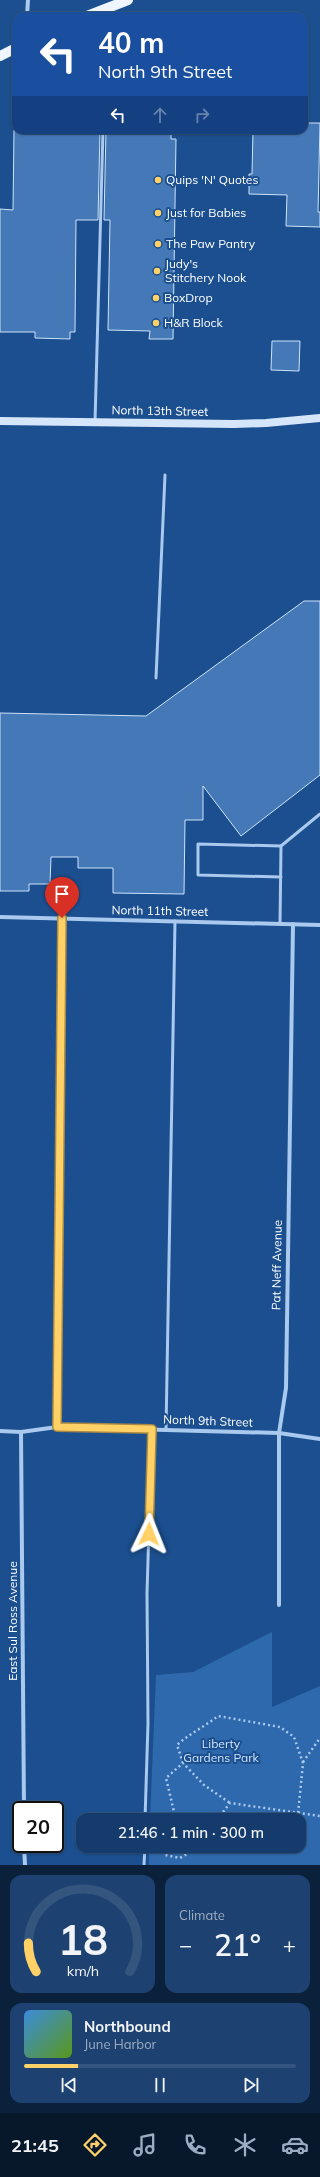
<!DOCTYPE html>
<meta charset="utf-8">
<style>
:root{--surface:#143b6b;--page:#1d4271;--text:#f1f3f6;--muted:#9dadc1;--line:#33557e;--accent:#ffd166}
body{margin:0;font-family:Mulish,sans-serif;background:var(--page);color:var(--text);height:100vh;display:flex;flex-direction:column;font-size:15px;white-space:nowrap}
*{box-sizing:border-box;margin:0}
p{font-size:13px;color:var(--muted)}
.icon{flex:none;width:22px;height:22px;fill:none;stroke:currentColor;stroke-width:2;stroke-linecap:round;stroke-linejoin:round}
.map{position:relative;height:1865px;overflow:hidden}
.sheet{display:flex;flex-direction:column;gap:10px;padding:10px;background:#0b203b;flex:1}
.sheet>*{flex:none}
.hud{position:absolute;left:12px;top:12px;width:296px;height:122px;border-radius:12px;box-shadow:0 1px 3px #0004,0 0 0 1px var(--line);background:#1a4fa0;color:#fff;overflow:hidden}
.speed{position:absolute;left:12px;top:1801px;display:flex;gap:8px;font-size:20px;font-weight:700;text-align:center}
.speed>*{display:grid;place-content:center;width:52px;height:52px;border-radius:50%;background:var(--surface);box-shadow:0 1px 3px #0004,0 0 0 1px var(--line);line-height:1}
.speed .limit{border:2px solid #111;border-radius:6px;background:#fff;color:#111}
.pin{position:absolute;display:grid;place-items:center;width:34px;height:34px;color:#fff;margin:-41px -17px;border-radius:50% 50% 50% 0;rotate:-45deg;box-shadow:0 0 4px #0007}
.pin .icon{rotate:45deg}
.me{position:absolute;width:44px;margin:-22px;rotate:2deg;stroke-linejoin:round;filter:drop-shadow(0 0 3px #0008)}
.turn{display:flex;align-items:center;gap:14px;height:84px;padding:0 20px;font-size:18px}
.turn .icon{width:52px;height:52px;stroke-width:2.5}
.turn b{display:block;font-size:28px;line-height:34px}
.lanes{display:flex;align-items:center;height:38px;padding:0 20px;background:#0003;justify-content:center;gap:20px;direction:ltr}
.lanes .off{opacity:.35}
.big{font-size:30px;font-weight:600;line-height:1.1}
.sheet .tile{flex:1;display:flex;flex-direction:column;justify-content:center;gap:6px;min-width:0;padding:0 14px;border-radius:12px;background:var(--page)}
.sheet .dial{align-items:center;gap:0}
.dial svg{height:104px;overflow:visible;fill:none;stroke:var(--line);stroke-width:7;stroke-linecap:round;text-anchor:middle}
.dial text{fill:var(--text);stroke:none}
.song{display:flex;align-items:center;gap:12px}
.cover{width:48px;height:48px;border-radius:6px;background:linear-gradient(135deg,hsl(210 70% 55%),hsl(90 70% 35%))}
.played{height:4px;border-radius:2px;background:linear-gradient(90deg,var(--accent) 20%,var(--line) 20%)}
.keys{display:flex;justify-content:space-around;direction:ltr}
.heat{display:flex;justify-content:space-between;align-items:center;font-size:22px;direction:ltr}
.sheet .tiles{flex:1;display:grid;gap:10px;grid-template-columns:1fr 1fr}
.tile:last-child{grid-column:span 2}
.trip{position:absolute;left:76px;top:1813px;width:230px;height:40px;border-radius:12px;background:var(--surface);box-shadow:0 1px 3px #0004,0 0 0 1px var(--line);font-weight:600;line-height:40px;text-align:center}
.menu{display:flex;height:64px;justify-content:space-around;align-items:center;background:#08182b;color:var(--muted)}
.menu .icon{width:28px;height:28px}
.menu .selected{color:var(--accent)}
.menu b{font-size:18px;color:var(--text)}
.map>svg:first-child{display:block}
.green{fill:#2e69ad}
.building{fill:#4478b7;stroke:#cfe3fa}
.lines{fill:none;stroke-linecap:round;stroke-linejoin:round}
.path{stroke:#a9c9ee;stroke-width:2.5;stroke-dasharray:2 3;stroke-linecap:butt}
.lane{stroke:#a9c9ee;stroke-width:3}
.street{stroke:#a9c9ee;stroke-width:4}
.secondary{stroke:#d6e6fa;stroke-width:8}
.primary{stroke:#f0f6ff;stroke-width:10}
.route-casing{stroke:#a68842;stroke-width:10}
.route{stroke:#ffd166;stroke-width:7}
.poi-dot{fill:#ffd166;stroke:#1b4f8f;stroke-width:1.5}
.labels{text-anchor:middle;stroke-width:4;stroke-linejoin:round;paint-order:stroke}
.poi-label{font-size:12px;fill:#fff;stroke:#1b4f8f;text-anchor:start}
.street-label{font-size:12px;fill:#fff;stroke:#1b4f8f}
.park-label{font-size:12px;fill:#cfe3fa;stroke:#1b4f8f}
</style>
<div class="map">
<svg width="320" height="1865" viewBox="0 0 320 1865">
<rect width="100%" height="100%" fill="#1b4f8f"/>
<polygon class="green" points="272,1632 272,1707 320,1686 320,1865 149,1865 149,1846 299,1846 299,1820 150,1820 156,1675 193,1672"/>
<g class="building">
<polygon points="304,123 320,123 318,212 320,212 320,227 286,226 287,195 249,194 249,174 252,174 253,130 304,130"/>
<polygon points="14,130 100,130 98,220 76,220 75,332 70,332 70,339 35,338 35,332 0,332 0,209 13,210"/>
<polygon points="106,130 171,130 171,139 176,139 173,339 149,339 150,331 108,330 110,220 104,220"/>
<polygon points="272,341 300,341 299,371 271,370"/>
<polygon points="304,601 320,601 320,775 241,836 203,786 203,820 185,820 184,894 113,893 113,868 78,868 78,857 51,857 50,884 29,884 29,891 0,891 0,713 146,716"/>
</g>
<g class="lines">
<g class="path">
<polyline points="303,1762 320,1738"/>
<path d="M 183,1763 L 177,1745 C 189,1734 204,1727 218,1716 L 280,1727 L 294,1737 L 303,1763 L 298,1814"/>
<polyline points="176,1820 166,1778 183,1763 204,1785 230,1803"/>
<polyline points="217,1820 230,1803 320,1816"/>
<polyline points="162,1846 165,1855 180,1858 201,1846"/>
<polyline points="189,1846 191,1851"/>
</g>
<g class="lane">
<polyline points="95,422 103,130"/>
<polyline points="156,678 165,475"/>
<polyline points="281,877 198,875 198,844 281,846"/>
<polyline points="280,924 281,846 320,814"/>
<polyline points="166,1430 175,921"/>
<polyline points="145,1820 148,1723 147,1593 152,1429"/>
<polyline points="144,1865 145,1846"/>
</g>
<g class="street">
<polyline points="27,16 28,0"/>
<polyline points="0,917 320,925"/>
<polyline points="57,1427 62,918"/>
<polyline points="0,1431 21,1432 57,1427 279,1433 320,1439"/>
<polyline points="21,1432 24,1810"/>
<polyline points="279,1605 279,1433 286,1388 293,924"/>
<polyline points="24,1844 25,1865"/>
</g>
<polyline class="secondary" points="0,421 234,424 266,423 320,418"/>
<g class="primary">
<polyline points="87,16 128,0"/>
<polyline points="0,56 16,48"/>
</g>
</g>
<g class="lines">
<defs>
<polyline id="route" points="62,918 57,1427 152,1429 149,1534"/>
</defs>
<use href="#route" class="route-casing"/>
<use href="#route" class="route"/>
</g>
<g class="poi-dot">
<circle cx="158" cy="180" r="4"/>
<circle cx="158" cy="213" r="4"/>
<circle cx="158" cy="244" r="4"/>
<circle cx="157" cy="271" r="4"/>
<circle cx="156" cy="298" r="4"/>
<circle cx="156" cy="323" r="4"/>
</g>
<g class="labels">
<g class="poi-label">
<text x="166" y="184">Quips 'N' Quotes</text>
<text x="166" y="217">Just for Babies</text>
<text x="166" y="248">The Paw Pantry</text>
<text x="165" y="268">Judy's<tspan x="165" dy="14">Stitchery Nook</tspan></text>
<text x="164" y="302">BoxDrop</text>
<text x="164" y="327">H&amp;R Block</text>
</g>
<g class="street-label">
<text transform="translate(160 411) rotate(1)" y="4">North 13th Street</text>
<text transform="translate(160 911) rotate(1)" y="4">North 11th Street</text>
<text transform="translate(277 1265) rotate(-89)" y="4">Pat Neff Avenue</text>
<text transform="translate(208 1421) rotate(2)" y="4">North 9th Street</text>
<text transform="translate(13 1621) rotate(-90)" y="4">East Sul Ross Avenue</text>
</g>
<g class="park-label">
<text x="221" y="1748">Liberty<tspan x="221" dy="14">Gardens Park</tspan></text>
</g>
</g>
</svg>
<div class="speed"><div class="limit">20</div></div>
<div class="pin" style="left:62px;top:918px;background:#d93025"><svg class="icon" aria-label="arrive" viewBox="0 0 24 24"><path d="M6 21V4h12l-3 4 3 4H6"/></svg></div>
<svg class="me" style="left:149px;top:1534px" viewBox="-20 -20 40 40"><path d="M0-17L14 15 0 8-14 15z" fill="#ffd166" stroke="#fff" stroke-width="4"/></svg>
<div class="trip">21:46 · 1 min · 300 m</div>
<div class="hud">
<div class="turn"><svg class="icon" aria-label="left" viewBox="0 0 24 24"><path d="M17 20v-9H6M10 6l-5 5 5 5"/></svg><div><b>40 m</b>North 9th Street</div></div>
<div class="lanes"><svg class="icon" aria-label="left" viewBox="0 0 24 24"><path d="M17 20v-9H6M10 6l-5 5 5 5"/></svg><svg class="icon off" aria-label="ahead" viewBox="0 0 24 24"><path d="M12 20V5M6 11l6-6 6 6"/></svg><svg class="icon off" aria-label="right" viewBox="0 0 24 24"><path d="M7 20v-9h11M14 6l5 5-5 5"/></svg></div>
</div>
</div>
<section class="sheet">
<div class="tiles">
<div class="tile dial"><svg viewBox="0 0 100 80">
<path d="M14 69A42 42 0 1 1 86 69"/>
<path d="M14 69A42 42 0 0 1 8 47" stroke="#ffd166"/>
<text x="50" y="56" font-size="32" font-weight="700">18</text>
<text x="50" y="72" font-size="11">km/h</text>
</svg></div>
<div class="tile"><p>Climate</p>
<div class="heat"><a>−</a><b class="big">21°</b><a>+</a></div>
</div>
<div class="tile">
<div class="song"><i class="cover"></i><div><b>Northbound</b><p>June Harbor</p></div></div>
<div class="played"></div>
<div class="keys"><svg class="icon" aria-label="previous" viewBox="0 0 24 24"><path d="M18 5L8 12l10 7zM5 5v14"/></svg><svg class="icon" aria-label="pause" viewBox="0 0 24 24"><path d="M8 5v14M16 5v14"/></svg><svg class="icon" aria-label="next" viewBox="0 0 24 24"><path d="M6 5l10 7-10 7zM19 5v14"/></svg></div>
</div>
</div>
</section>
<nav class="menu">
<b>21:45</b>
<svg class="icon selected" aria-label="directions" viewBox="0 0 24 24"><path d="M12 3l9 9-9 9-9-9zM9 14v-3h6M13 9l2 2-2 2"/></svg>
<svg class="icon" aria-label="music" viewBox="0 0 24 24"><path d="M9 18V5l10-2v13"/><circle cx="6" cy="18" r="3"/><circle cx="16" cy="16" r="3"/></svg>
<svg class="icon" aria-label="phone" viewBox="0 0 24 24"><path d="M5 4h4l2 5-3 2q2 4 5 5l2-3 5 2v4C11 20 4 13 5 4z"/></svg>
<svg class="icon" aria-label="climate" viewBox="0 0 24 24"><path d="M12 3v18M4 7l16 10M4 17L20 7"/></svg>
<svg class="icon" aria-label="car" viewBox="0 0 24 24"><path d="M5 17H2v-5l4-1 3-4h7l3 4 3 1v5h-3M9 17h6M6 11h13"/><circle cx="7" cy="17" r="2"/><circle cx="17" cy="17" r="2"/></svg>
</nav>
